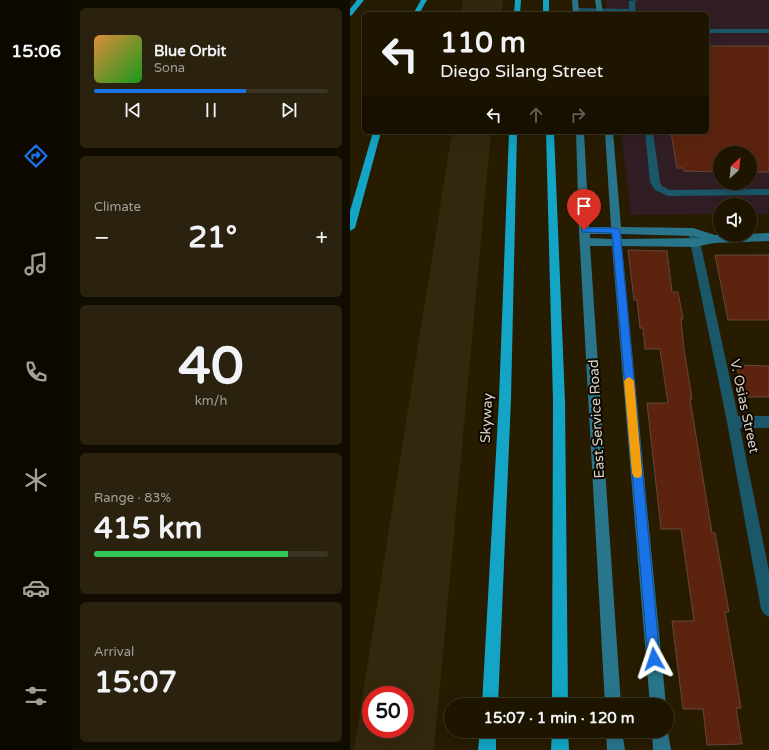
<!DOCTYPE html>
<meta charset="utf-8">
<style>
:root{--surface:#1d1500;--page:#2a220f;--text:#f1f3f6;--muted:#a09f99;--line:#3b3422;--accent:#1a73e8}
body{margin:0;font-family:"Varela Round",sans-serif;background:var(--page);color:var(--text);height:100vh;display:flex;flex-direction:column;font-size:15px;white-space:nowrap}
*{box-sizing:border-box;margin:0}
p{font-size:13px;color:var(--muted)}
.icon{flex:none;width:22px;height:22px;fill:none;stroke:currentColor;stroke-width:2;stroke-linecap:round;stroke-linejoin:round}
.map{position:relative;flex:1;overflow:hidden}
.details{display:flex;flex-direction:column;gap:8px;padding:8px;background:#100c00;width:278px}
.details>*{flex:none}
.guide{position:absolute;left:12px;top:12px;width:347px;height:122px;border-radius:6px;box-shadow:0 4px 16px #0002,0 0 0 1px var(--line);background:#1d1500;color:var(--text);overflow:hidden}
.needle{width:26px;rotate:27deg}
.tools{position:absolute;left:363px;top:146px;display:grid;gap:8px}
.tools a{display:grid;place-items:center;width:44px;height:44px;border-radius:50%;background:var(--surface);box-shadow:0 4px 16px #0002,0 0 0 1px var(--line);font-size:20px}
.speed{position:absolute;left:12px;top:686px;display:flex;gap:8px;font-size:20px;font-weight:700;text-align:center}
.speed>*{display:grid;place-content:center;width:52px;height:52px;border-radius:50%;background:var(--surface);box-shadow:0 4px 16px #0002,0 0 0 1px var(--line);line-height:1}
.speed .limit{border:6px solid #d22;background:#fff;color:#111}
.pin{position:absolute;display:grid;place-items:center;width:34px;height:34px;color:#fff;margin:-41px -17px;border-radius:50% 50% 50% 0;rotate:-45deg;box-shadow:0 0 4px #0007}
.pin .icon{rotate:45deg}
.me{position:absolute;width:44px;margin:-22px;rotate:355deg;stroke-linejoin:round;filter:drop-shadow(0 0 3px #0008)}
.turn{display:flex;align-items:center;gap:14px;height:84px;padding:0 12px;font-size:18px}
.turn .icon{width:52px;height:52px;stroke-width:2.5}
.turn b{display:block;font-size:28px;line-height:34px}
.lanes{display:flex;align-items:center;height:38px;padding:0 12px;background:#0003;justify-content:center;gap:20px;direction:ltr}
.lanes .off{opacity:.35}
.big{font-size:30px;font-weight:700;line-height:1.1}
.details .widget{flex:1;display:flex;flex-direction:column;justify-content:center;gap:6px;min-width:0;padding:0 14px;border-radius:6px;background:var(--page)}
.details .dial{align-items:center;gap:0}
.dial b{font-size:52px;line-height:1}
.song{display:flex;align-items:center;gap:12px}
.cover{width:48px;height:48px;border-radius:6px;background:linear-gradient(135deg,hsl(30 70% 55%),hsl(120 70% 35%))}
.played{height:4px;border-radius:2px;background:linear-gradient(90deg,var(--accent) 65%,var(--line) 65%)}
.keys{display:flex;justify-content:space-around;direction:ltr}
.heat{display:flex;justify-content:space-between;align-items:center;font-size:22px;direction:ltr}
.charge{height:6px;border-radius:3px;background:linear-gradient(90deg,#34c759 83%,var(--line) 0)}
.trip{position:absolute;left:94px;top:698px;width:230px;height:40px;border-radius:20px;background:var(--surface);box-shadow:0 4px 16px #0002,0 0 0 1px var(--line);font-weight:700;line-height:40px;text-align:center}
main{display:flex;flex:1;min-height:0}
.tabs{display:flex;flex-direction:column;width:72px;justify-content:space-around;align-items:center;background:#0c0800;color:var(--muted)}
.tabs .icon{width:28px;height:28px}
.tabs .active{color:var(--accent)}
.tabs b{font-size:18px;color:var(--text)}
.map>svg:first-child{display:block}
.commercial{fill:#311e24;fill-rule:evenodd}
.built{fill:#33280d;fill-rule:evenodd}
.building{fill:#5c240f;stroke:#65463b}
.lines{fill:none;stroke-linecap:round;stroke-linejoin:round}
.lane{fill:#1a5769;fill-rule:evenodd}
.street{fill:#1a5769;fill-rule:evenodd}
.secondary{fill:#29758b;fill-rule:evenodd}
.highway{fill:#13a4c6;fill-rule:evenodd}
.route{fill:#1a73e8;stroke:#114b97}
.slow{fill:#f59e0b}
.labels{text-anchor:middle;stroke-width:4;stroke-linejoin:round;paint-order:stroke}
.street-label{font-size:14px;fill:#d8d1c1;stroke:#0b0701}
</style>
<main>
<nav class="tabs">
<b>15:06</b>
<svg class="icon active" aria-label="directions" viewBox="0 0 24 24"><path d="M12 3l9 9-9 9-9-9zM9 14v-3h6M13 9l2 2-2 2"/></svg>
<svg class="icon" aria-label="music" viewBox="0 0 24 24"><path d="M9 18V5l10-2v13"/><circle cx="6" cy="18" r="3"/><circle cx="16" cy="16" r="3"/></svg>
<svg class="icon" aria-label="phone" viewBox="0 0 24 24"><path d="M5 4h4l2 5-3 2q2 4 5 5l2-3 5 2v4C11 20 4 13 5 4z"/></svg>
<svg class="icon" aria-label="climate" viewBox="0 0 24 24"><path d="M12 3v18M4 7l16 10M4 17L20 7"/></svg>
<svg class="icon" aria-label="car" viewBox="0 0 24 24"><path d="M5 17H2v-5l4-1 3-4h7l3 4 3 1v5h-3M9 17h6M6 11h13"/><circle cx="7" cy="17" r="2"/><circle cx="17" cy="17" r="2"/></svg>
<svg class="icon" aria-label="filters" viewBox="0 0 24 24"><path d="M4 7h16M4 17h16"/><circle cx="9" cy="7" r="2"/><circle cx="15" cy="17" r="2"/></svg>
</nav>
<section class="details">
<div class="widget">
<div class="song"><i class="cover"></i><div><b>Blue Orbit</b><p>Sona</p></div></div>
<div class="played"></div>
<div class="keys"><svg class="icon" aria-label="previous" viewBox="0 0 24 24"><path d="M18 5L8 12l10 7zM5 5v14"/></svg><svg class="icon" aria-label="pause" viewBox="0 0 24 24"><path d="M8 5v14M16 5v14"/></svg><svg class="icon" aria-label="next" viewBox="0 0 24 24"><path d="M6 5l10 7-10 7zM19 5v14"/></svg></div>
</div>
<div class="widget"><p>Climate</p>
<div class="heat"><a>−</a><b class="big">21°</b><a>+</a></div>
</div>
<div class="widget dial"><b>40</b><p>km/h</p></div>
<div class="widget"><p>Range · 83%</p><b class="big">415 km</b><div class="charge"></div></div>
<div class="widget"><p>Arrival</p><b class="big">15:07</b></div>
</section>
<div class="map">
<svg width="419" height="750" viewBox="0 0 419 750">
<rect width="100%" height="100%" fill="#271c00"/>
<path class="commercial" d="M 256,0 L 419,0 L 419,214 L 400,214 L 400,205 L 370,205 L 370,214 L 281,215 L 271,132 L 357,132 L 357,14 L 257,14 ZM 370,153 L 400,153 L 400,183 L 370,183 Z"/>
<g class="built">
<polygon points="113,0 153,0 152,14 110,14"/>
<path d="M 102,132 L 141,132 L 84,750 L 4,750 ZM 21,695 L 55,695 L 55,729 L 21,729 Z"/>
</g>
<g class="building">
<polygon points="357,46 419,46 419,172 400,172 400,153 370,153 370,172 334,171 333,168 327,168 321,132 357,132"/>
<polygon points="278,250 317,251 322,292 328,292 333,319 331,319 334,349 342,399 340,399 362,533 365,533 379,612 375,612 391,708 386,708 392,744 357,745 353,709 333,709 322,621 344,621 331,529 311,529 297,403 318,403 310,349 295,349 293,328 290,328 287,300 284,300"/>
<polygon points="365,255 419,255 419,320 378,320"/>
<polygon points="387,365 419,366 419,397 393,397"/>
</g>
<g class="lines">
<g class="lane">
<polygon points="287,0 285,3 286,14 226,12 223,10 226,8 279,9 279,1"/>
<rect x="357" y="29" width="62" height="4"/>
<polygon points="295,132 303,132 310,182 312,186 319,190 419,189 419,195 318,196 305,190 300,182"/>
</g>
<polygon class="street" points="343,228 348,232 388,416 419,416 419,428 390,428 419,571 419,617 414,614 411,609 377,422 338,232"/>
<g class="secondary">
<polygon points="222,0 228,0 229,14 223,14"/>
<polygon points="245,0 251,0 253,14 247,14"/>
<path d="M 226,132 L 234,132 L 239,227 L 261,227 L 255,132 L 263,132 L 271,227 L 343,228 L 365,235 L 419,233 L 419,241 L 364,243 L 345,247 L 272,246 L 316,705 L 300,705 L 262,246 L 240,246 L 271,705 L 255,705 L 229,230 ZM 240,234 L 261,234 L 262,239 L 240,238 ZM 271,234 L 343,236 L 351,238 L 272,239 Z"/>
<polygon points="317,727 321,750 303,750 302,731 317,731"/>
<polygon points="256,731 272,731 275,750 257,750"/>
</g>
<g class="highway">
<polygon points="7,0 14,0 2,15 0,16 0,9"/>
<polygon points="71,0 77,0 69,14 63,14"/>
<polygon points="165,0 171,0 170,14 164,14"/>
<rect x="193" y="0" width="6" height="14"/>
<polygon points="23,132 31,132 5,228 0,231 0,211"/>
<polygon points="159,132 167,132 161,399 148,705 132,705 149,399"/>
<polygon points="196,132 204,132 215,401 218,705 202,705 203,401"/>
<polygon points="130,731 146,731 146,750 128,750"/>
<polygon points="202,731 218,731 219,750 201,750"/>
</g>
</g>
<polygon class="route" points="234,228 266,228 270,230 310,659 308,663 304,665 299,663 298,659 262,233 232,232 231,230"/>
<polygon class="slow" points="279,377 282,379 284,381 292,473 291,477 287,478 284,477 282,473 274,381 276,379"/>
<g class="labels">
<g class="street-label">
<text transform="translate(395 406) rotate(78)" y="5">V. Osias Street</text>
<text transform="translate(136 418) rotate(-87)" y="5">Skyway</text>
<text transform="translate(246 419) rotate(-93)" y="5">East Service Road</text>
</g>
</g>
</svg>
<div class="tools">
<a><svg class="needle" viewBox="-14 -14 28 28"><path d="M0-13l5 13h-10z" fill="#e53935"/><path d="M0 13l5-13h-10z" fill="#a09f99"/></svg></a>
<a><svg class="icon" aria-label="sound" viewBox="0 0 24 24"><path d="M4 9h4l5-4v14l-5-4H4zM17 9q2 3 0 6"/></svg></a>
</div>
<div class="speed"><div class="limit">50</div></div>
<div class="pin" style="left:234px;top:230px;background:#d93025"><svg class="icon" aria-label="arrive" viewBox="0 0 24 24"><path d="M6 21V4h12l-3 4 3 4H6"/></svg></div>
<svg class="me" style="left:304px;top:659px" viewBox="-20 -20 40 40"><path d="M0-17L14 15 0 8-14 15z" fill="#1a73e8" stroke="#fff" stroke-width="4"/></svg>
<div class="trip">15:07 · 1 min · 120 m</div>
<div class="guide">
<div class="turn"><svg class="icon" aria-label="left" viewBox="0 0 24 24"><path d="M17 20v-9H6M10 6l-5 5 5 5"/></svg><div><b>110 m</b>Diego Silang Street</div></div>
<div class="lanes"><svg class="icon" aria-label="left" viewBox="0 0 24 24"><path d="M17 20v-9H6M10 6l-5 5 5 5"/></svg><svg class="icon off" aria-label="ahead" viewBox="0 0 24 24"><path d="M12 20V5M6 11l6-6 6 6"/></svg><svg class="icon off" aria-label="right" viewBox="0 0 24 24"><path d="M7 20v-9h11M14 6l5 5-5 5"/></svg></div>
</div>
</div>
</main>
